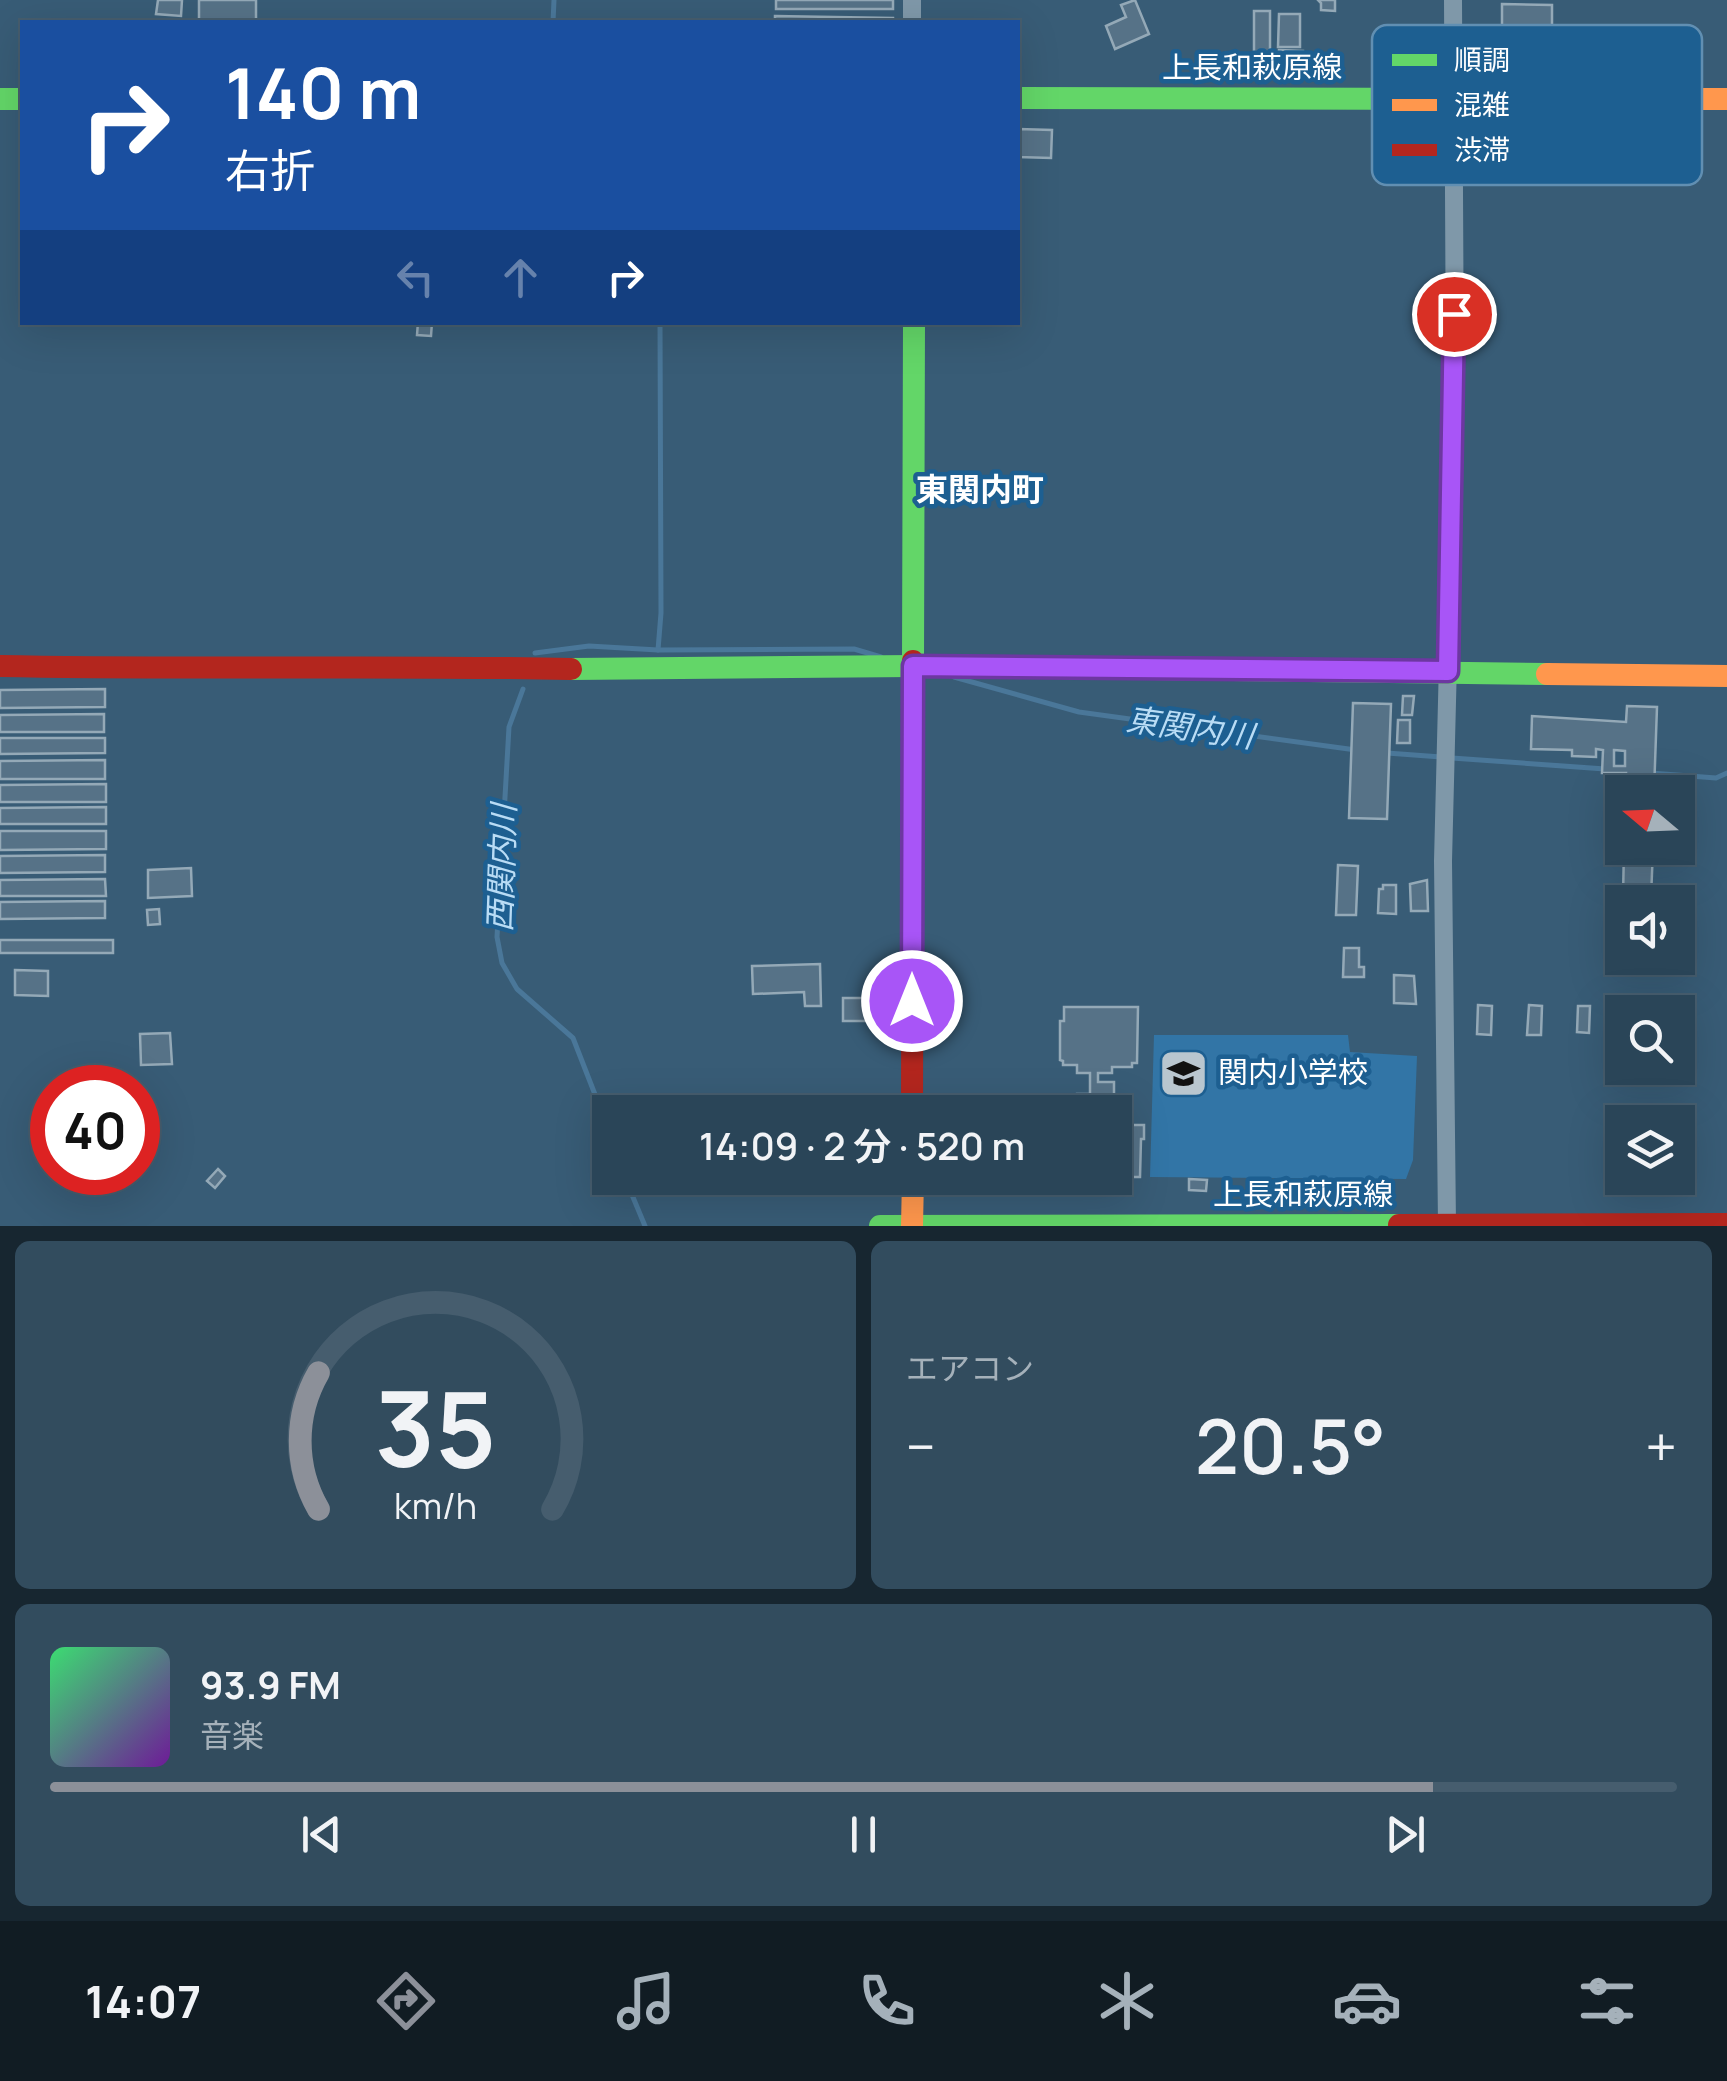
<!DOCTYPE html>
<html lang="ja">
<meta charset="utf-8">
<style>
:root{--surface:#2a4558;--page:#324c5e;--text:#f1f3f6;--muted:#a5b1ba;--line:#465d6e;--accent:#8c9099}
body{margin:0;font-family:Manrope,"Noto Sans JP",sans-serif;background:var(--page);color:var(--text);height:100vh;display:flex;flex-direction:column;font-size:38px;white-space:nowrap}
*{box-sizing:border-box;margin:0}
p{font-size:32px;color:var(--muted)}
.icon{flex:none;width:55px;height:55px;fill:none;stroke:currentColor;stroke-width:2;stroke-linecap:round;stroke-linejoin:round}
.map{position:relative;height:1226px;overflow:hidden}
.panel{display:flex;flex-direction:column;gap:15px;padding:15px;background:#172630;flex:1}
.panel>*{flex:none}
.banner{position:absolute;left:20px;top:20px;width:1000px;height:305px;border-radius:0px;box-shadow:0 10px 40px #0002,0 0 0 2px var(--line);background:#1a4fa0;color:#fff;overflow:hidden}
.needle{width:65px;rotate:289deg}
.buttons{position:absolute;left:1605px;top:775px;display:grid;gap:20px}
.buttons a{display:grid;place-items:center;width:90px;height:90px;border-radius:0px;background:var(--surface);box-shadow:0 10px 40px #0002,0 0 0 2px var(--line);font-size:50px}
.speed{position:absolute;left:30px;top:1065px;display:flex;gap:20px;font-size:50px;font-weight:700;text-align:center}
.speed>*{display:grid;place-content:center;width:130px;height:130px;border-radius:50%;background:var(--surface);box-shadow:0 10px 40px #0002,0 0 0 2px var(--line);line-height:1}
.speed .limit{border:15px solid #d22;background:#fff;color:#111}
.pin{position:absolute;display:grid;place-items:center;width:85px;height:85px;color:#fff;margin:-42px;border:5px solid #fff;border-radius:50%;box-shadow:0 2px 10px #0007}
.me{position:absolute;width:110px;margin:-55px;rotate:0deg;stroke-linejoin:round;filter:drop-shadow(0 0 8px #0008)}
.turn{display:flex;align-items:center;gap:35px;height:210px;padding:0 40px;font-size:45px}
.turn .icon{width:130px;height:130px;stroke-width:2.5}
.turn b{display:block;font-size:70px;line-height:85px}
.lanes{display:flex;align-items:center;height:95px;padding:0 40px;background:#0003;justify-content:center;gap:50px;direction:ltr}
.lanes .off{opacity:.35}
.big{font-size:75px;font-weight:600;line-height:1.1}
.panel .widget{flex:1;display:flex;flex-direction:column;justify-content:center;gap:15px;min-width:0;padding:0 35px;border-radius:15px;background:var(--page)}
.panel .dial{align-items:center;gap:0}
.dial svg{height:260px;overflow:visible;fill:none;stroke:var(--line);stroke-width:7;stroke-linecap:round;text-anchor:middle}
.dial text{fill:var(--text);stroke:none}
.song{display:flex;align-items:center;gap:30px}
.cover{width:120px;height:120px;border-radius:15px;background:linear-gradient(135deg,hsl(140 70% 55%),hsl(280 70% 35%))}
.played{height:10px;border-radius:5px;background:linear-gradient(90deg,var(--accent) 85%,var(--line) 85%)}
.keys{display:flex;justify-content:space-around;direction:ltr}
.heat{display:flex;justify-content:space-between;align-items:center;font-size:55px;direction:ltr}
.panel .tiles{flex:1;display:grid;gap:15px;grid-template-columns:1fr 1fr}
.widget:last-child{grid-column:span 2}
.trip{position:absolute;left:592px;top:1095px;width:540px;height:100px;border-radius:0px;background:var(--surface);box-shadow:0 10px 40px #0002,0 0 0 2px var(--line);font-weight:600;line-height:100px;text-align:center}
.dock{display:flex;height:160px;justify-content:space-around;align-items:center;background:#111c23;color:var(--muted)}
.dock .icon{width:70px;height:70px}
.dock .on{color:var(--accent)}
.dock b{font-size:45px;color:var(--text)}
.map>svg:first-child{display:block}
.green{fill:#3275a6}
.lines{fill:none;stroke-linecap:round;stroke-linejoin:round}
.stream{stroke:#4a7799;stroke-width:5}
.building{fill:#567287;stroke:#94a9b7;stroke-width:2.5;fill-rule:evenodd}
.street{stroke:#7f98a9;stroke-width:18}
.fast{stroke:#63d668;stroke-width:22}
.slow{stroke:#ff974d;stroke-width:22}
.jam{stroke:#b3261e;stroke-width:22}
.route-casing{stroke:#6d37a1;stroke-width:25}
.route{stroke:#a855f7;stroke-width:18}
.labels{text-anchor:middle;stroke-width:9;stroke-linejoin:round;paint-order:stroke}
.street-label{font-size:30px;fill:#fff;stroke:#1d5f91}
.poi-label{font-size:30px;fill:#fff;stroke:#1d5f91;text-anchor:start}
.neighbourhood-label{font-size:32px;font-weight:bold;fill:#fff;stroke:#1d5f91}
.water-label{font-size:32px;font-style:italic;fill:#b9dcf5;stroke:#1d5f91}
.key{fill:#1d5f91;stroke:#618fb2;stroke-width:2.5}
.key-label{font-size:28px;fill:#fff}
</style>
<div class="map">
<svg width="1727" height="1226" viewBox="0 0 1727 1226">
<rect width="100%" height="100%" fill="#385c76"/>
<polygon class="green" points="1154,1035 1348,1035 1350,1052 1417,1056 1413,1160 1406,1179 1150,1177"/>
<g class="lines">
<g class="stream">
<polyline points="553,22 554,0"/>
<polyline points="658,650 661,613 660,322"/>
<polyline points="535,653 589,646 658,650 854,649 881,657"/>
<polyline points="954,677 1079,712 1356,750"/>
<polyline points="523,689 509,727 497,937 502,963 517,989 573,1038 610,1133"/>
<polyline points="1387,753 1441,757"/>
<polyline points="1452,758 1605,769"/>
<polyline points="1651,773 1716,778 1727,773"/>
<polyline points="625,1178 645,1226"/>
</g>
</g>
<g class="building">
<polygon points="158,0 182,0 181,16 156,14"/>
<rect x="199" y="0" width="57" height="22"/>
<rect x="776" y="0" width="117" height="9"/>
<polygon points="1135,0 1149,34 1115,49 1106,26 1126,17 1121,5"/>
<polygon points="1318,0 1335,0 1335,11 1321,10 1321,3"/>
<polygon points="1502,4 1552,5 1552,28 1516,28 1516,34 1502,33"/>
<rect x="1254" y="11" width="16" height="54"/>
<polygon points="1279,14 1300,14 1300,47 1278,47"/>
<polygon points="775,16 893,18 893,22 775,22"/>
<polygon points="1279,50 1303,51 1302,79 1277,78"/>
<polygon points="1018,129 1052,130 1051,158 1018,157"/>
<polygon points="418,322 432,322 431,336 417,335"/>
<polygon points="105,689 105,707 0,708 0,690"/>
<polygon points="1403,696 1414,696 1412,715 1402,715"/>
<polygon points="1353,703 1391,704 1387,819 1349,818"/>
<path d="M 1627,706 L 1657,707 L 1654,792 L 1622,792 L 1622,808 L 1609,807 L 1610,789 L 1625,789 L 1626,773 L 1602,773 L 1603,750 L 1596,749 L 1596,757 L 1572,756 L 1572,750 L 1531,749 L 1532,716 L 1626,722 ZM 1614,750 L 1625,751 L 1625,766 L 1614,766 Z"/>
<polygon points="104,714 104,732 0,732 0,715"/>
<polygon points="1398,720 1410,720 1410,743 1397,743"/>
<polygon points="0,738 105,738 105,753 0,754"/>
<polygon points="105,760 105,779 0,779 0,761"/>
<polygon points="106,784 106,802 0,802 0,785"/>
<polygon points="106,807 106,824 0,824 0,808"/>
<polygon points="0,831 106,831 106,849 0,850"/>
<polygon points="1624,848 1653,848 1651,898 1623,897"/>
<polygon points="105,855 105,872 0,873 0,856"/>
<polygon points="1338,865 1358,866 1356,915 1336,915"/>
<polygon points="191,868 192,896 148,898 148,870"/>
<polygon points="105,879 106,896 0,896 0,880"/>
<polygon points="1427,880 1428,911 1411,911 1410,884"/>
<polygon points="1383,885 1396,885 1396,914 1378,913 1379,889 1383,889"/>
<polygon points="105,901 105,918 0,919 0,902"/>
<polygon points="159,909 160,924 148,925 147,910"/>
<rect x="0" y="940" width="113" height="13"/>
<polygon points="1344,948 1359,948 1359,967 1364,967 1364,977 1343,977"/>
<polygon points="820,964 821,1006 805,1006 804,992 753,994 752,966"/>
<polygon points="15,970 48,971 48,996 15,995"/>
<polygon points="1394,975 1414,976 1416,1004 1394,1003"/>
<rect x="843" y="998" width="51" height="23"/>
<polygon points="1478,1005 1492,1006 1491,1035 1477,1034"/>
<polygon points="1529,1005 1542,1006 1541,1035 1527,1035"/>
<polygon points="1578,1006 1590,1006 1589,1033 1577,1032"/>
<polygon points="1064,1007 1138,1007 1137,1063 1132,1063 1132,1067 1112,1067 1112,1073 1098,1073 1098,1082 1114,1082 1114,1112 1076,1112 1077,1094 1090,1094 1090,1073 1077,1073 1077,1065 1063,1065 1063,1061 1060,1060 1060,1021 1064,1021"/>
<polygon points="170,1033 172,1064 141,1065 140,1034"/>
<polygon points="1115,1125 1144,1125 1144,1139 1141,1139 1140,1177 1115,1177"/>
<polygon points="218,1169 225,1176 215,1188 207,1181"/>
<polygon points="680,1178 692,1178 692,1195 679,1195"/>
<polygon points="1189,1179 1207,1180 1206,1191 1189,1190"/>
</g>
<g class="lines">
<g class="street">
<polyline points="912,0 912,22"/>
<polyline points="1447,1224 1443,861 1455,384 1453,0"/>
</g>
<g class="fast">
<polyline points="1018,98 1472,99"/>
<polyline points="0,99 22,99"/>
<polyline points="913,661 914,322"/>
<polyline points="571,669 913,666 1547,674"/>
<polyline points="880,1226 1399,1225"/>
</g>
<g class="slow">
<polyline points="1472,99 1727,99"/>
<polyline points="1547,674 1727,676"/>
<polyline points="912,1226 913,1178"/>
</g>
<g class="jam">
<path d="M 0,666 C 191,670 381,665 571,669"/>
<polyline points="912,1112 913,661"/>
<polyline points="1399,1225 1727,1224"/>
</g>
</g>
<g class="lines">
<defs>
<polyline id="route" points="912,1001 913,666 1448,671 1454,314"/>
</defs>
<use href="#route" class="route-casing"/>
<use href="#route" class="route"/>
</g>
<defs>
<symbol id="school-square" viewBox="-11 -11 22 22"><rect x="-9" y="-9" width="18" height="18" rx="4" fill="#b9c6cf" stroke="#1d5f91"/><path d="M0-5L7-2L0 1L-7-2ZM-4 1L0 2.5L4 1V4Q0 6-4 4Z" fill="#111"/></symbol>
</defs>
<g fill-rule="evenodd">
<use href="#school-square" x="1156" y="1046" width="55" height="55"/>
</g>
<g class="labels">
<g class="street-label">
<text x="1252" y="78">上長和萩原線</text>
<text x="1303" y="1205">上長和萩原線</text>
</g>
<g class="poi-label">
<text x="1218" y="1083">関内小学校</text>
</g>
<g class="neighbourhood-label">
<text x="980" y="501">東関内町</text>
</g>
<g class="water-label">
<text transform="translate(1190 728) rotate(8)" y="11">東関内川</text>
<text transform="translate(502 868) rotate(-88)" y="11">西関内川</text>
</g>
</g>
<rect x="1372" y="25" width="330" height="160" rx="15" class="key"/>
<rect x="1392" y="54" width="45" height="12" fill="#63d668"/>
<rect x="1392" y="99" width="45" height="12" fill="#ff974d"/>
<rect x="1392" y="144" width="45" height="12" fill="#b3261e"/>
<g class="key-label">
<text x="1454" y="70">順調</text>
<text x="1454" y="115">混雑</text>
<text x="1454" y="160">渋滞</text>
</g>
</svg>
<div class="buttons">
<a><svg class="needle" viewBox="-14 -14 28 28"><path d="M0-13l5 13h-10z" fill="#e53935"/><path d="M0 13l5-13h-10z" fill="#a5b1ba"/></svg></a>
<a><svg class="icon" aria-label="sound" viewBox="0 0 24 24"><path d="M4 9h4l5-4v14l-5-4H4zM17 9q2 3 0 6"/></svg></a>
<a><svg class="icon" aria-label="search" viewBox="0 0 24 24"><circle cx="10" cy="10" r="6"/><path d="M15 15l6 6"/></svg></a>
<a><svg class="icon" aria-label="layers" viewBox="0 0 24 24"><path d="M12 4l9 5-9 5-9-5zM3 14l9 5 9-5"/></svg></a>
</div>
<div class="speed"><div class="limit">40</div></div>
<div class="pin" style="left:1454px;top:314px;background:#d93025"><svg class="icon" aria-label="arrive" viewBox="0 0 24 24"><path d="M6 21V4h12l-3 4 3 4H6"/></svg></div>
<svg class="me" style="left:912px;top:1001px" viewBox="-20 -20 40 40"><circle r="17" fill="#a855f7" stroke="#fff" stroke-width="3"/><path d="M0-11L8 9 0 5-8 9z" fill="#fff"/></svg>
<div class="trip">14:09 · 2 分 · 520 m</div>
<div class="banner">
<div class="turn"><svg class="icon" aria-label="right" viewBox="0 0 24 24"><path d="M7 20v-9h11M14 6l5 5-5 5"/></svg><div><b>140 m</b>右折</div></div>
<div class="lanes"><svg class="icon off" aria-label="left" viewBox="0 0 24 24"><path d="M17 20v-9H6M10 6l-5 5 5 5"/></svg><svg class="icon off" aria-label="ahead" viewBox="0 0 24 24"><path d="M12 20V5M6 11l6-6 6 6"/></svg><svg class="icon" aria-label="right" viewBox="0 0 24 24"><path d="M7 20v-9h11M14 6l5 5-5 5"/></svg></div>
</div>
</div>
<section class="panel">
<div class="tiles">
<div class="widget dial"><svg viewBox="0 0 100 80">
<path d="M14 69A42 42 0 1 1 86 69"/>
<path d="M14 69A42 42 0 0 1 14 27" stroke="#8c9099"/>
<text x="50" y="56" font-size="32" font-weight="700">35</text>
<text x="50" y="72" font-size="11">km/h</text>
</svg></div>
<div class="widget"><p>エアコン</p>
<div class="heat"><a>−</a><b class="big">20.5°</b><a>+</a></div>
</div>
<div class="widget">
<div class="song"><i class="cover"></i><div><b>93.9 FM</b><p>音楽</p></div></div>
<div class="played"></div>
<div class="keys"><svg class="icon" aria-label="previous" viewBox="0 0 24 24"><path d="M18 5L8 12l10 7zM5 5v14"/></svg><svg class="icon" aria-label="pause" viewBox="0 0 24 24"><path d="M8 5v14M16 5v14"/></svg><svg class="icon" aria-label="next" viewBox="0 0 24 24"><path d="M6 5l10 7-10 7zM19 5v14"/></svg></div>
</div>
</div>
</section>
<nav class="dock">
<b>14:07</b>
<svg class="icon on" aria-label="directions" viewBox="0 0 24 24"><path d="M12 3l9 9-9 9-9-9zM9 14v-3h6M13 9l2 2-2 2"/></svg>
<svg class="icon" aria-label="music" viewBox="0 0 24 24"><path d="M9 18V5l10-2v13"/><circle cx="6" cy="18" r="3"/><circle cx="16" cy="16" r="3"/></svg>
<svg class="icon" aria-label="phone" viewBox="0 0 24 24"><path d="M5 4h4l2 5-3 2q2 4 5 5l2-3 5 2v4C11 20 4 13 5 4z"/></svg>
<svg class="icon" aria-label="climate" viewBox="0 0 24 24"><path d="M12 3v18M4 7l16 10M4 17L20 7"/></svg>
<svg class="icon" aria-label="car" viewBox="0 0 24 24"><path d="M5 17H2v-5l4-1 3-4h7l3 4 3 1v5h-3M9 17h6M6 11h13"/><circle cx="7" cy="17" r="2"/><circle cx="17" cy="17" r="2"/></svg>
<svg class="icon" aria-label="filters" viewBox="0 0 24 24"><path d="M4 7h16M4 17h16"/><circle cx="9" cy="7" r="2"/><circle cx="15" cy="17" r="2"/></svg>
</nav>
